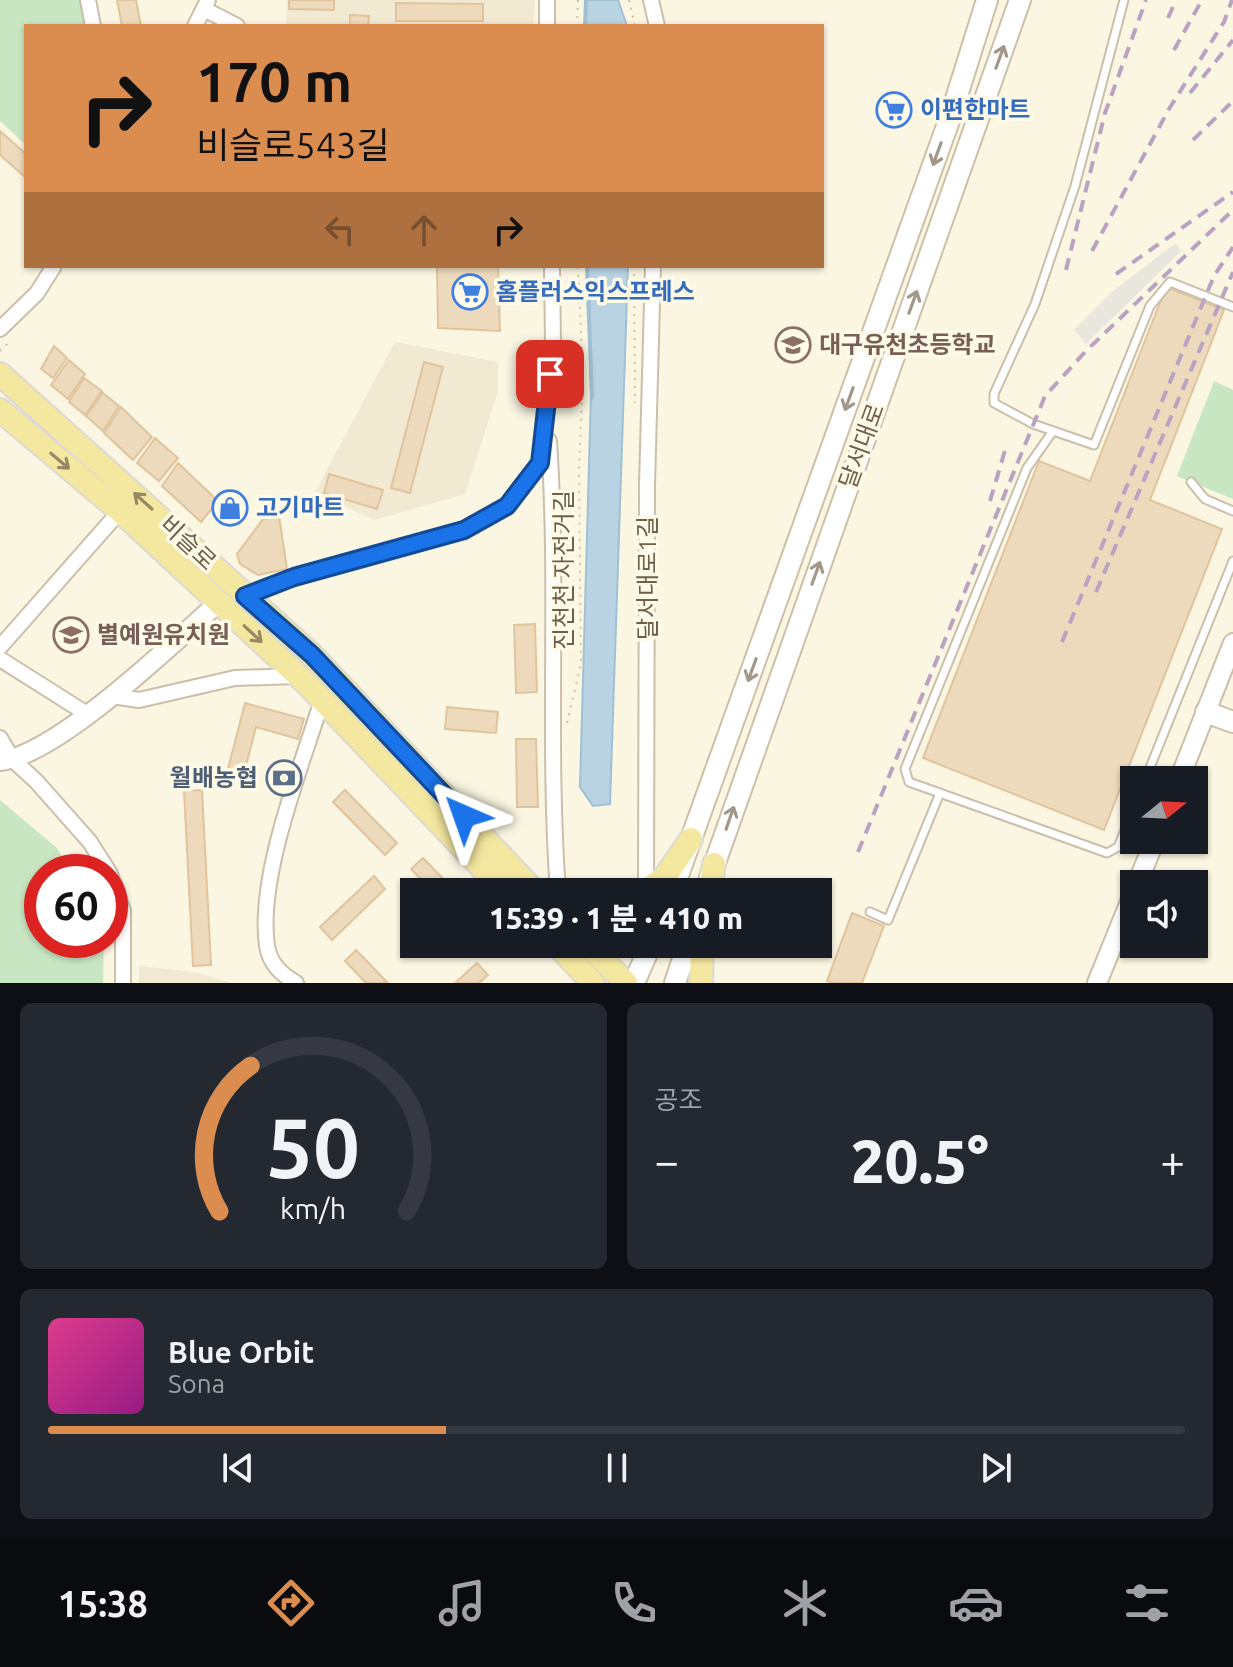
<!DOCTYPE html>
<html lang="ko">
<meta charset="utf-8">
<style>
:root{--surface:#171b24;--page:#242831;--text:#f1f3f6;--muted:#9ea1a6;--line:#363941;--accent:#db8d50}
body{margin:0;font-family:Ubuntu,"Noto Sans KR",sans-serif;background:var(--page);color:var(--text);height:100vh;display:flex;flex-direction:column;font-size:30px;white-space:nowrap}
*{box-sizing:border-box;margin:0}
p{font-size:26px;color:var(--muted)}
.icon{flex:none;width:44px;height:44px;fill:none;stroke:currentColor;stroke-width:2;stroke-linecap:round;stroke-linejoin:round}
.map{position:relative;height:983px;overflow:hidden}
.side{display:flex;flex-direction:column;gap:20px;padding:20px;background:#0d0f14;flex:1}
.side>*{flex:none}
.hud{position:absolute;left:24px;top:24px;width:800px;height:244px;border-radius:0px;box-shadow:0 2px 6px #0004;background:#db8d50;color:#111;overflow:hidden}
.needle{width:52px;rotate:72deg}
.controls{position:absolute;left:1120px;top:766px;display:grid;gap:16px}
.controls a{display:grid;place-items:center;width:88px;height:88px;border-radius:0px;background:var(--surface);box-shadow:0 2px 6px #0004;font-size:40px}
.speed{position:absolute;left:24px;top:854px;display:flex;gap:16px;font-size:40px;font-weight:700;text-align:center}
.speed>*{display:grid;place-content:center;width:104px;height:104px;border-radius:50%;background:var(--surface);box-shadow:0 2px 6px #0004;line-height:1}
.speed .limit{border:12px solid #d22;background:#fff;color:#111}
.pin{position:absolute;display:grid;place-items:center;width:68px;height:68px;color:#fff;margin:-34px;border-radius:16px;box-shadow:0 4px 12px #0006}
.me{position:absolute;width:88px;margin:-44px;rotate:317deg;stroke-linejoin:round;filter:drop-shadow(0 0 6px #0008)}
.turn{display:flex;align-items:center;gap:28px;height:168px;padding:0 40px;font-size:36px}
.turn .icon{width:104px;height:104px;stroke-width:2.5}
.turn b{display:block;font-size:56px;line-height:68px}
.lanes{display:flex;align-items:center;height:76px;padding:0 40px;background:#0003;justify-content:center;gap:40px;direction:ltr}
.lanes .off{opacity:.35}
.big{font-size:60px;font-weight:800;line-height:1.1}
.side .card{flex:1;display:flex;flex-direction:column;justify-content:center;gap:12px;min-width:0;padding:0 28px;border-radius:12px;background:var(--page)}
.side .dial{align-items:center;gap:0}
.dial svg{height:208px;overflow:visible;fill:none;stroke:var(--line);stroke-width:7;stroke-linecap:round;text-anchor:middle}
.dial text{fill:var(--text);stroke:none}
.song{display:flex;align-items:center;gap:24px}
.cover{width:96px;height:96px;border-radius:12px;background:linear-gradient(135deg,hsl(330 70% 55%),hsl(310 70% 35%))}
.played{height:8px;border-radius:4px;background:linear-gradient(90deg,var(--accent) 35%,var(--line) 35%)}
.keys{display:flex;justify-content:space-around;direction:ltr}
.heat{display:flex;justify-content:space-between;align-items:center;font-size:44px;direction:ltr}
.side .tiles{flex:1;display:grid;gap:20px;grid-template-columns:1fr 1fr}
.card:last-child{grid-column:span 2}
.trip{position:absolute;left:400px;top:878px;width:432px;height:80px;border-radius:0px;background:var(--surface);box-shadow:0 2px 6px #0004;font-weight:800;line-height:80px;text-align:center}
.dock{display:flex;height:128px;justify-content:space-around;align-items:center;background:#090b0e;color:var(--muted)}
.dock .icon{width:56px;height:56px}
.dock .selected{color:var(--accent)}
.dock b{font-size:36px;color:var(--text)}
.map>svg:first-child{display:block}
.residential{fill:#f1e9d1}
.industrial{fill:#e9e6dd}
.green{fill:#c9e6c2}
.water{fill:#b9d3e2;stroke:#a0c0d3;stroke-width:2}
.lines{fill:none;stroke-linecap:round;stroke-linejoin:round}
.stream{stroke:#a0c0d3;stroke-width:4}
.building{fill:#eddabc;stroke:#dfc49e;stroke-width:2}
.service-casing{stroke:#cabfaa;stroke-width:11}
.minor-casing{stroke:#cabfaa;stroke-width:18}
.tertiary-casing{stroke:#cabfaa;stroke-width:22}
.secondary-casing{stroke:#cdc0a8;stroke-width:24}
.primary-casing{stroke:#ddd9d4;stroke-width:26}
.path{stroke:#d2bea0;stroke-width:2;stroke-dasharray:2 6;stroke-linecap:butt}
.service{stroke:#fff;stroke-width:7}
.minor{stroke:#fff;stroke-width:14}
.tertiary{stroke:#fff;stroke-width:18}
.secondary{stroke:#fff;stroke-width:20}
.primary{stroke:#f4e79f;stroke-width:22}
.rail{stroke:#baa3c2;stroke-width:4;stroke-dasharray:12 8;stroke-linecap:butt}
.oneway{stroke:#a2988a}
.oneway2{stroke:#988864}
.route-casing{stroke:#114b97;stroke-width:20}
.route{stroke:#1a73e8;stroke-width:14}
.labels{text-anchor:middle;stroke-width:7;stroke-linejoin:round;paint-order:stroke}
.shop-label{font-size:24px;font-weight:bold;fill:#366cbe;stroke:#fdfae8;text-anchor:start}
.education-label{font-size:24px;font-weight:bold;fill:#785e54;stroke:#fdfae8;text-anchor:start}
.street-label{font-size:24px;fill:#70604b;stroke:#fdfae8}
.service-label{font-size:24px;font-weight:bold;fill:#4e5e75;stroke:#fdfae8;text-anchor:end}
</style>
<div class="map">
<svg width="1233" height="983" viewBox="0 0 1233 983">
<rect width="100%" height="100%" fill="#faf6e2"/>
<g class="residential">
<polygon points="287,0 535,0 533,26 286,26"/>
<polygon points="395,342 498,362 498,391 465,494 374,520 315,492"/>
<polygon points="139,966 194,972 231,983 139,983"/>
</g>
<polygon class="industrial" points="1176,243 1181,251 1086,344 1074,330 1114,290"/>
<g class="green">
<polygon points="0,0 87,0 92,26 26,26 26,145 0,121"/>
<polygon points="1214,381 1233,390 1233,499 1177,476"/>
<polygon points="0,800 57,848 71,872 42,872 42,940 104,940 103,983 0,983"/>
</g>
<g class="water">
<polygon points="586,0 618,0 627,26 585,26"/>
<polygon points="587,266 628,266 610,804 593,806 580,787 591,393"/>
</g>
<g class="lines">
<g class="stream">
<polyline points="585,26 586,0"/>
<polyline points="587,266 592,397"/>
</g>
</g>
<g class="building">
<polygon points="117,0 136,0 141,26 122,26"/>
<polygon points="289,0 334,0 334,10 289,9"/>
<polygon points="396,3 483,4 483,21 396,21"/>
<polygon points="350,15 369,16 368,26 350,26"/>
<polygon points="0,131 26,154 26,178 0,155"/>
<polygon points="437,266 498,266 500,331 438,328"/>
<polygon points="1166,287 1224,310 1150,500 1222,529 1104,830 923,758 1039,461 1090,481"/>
<polygon points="54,346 67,358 53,378 41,369"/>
<polygon points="69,360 85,374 68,399 51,385"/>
<polygon points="424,362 443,367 410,493 391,488"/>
<polygon points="84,378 102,391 85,415 69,402"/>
<polygon points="103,393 119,406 103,431 86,416"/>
<polygon points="121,407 152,437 133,460 104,433"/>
<polygon points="155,438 178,458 159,481 137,463"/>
<polygon points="178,463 218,501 201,522 162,486"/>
<polygon points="329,474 383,490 377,509 324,493"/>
<polygon points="228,492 242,505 229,522 216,510"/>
<polygon points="279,516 287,569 258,575 240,564 237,554 263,519"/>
<polygon points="535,624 537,692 516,693 514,625"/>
<polygon points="245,703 304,719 298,739 256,727 243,777 227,773"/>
<polygon points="447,707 498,712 496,733 445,729"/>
<polygon points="516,739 536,739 538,807 517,807"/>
<polygon points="202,790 211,965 193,966 184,791"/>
<polygon points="345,790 397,843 385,855 333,802"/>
<polygon points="423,858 456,892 433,892 411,869"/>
<polygon points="374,876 385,889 332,940 320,927"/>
<polygon points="852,913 884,926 862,983 833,983 827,981"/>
<polygon points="356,950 388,983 366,983 345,961"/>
<polygon points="477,963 488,975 479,983 455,983"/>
</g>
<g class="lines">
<defs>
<g id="service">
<polyline points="1124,0 1075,186 1035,304 994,394 994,403 1033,424 1094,445 1150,306 1170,282 1233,307"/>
<polyline points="1053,431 1027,468 905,769 909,782 1107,853 1118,847 1134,808"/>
<polyline points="1191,482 1205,499 1233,511"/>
<polyline points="1145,780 1233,561"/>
<polyline points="870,912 888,920 940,793"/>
</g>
<g id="minor">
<polyline points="88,0 93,26"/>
<polyline points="547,0 547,26"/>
<polyline points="651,0 657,26"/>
<polyline points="204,9 237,26"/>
<polyline points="195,26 208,0"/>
<polyline points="0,329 37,293 54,266"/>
<path d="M 549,441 C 559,591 547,742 558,892"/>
<polyline points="245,596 294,577 464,530 507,506 540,463 553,344 552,266"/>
<polyline points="0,647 120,511"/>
<polyline points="0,659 87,714"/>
<polyline points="112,696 139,700 235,678 297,676"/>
<polyline points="0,738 13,760 36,781 90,842 109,872"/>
<polyline points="110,874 123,911 123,983"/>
<polyline points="646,891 647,485 653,266"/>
<path d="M 296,983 C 281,974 270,964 267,946 C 257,877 301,768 322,700"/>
</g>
<g id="tertiary">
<path d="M 0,761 C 56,756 173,643 218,603"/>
<polyline points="1179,780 1233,643"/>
<polyline points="1137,884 1155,840"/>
<polyline points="1097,983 1134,892"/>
</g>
<g id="secondary">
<polyline points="1206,712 1233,722"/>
<polyline points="710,877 1020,0"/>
<polyline points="672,892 951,115 987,0"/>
<polyline points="634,983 651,944"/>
<polyline points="675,983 688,944"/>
</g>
<g id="primary">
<polyline points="0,374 312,655 535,892"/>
<polyline points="0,410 120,511 307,684 505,892"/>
<polyline points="644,892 665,877 691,839"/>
<polyline points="710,892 714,864"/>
<polyline points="556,944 593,983"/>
<polyline points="587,944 626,983"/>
<polyline points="701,983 702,944"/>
</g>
</defs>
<use href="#service" class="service-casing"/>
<use href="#minor" class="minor-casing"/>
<use href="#tertiary" class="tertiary-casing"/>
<use href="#secondary" class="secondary-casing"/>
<use href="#primary" class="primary-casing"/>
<g class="path">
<polyline points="629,0 635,26"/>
<polyline points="577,26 578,0"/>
<polyline points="634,266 635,403"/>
<polyline points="0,351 8,343"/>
<polyline points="567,723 581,664 579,469 583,376 578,266"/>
</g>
<use href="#service" class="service"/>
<use href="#minor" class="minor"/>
<use href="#tertiary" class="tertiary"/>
<use href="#secondary" class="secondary"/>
<use href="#primary" class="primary"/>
<g class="rail">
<polyline points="1168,18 1176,0"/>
<polyline points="1174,50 1202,0"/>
<polyline points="1190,93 1233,40"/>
<polyline points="1193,140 1233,101"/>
<polyline points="1092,251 1169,109 1224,22 1232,0"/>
<polyline points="1066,270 1105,113 1146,0"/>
<polyline points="1116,274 1233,192"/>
<polyline points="990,501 1006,447"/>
<polyline points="1096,592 1233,272"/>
<polyline points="1062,642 1214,276 1233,247"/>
<polyline points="858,852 1045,396 1085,352 1233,210"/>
</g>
</g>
<defs><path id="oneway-shaft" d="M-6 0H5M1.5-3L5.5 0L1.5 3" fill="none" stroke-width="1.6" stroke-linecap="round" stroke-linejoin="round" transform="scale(2)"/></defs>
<g class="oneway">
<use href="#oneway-shaft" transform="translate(1000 57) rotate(-70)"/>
<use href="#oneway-shaft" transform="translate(937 154) rotate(110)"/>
<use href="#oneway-shaft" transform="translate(913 302) rotate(-70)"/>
<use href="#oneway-shaft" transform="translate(849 399) rotate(110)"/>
<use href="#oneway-shaft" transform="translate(816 573) rotate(-70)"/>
<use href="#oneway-shaft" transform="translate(752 670) rotate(110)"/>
<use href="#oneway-shaft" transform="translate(730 818) rotate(-71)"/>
</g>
<g class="oneway2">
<use href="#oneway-shaft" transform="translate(60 461) rotate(40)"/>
<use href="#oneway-shaft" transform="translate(143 501) rotate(-138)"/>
<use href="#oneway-shaft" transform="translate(253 634) rotate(43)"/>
</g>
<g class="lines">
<defs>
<polyline id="route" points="464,816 312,655 245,596 294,577 464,530 507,506 540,463 550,374"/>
</defs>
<use href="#route" class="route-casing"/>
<use href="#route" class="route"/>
</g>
<defs>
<symbol id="supermarket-ring" viewBox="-11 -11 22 22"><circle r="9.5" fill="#fdfae8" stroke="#3f7fe0" stroke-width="1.5"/><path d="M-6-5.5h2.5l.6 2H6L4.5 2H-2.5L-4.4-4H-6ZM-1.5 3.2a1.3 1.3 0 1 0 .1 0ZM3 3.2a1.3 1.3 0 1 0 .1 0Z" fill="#3f7fe0"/></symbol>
<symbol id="school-ring" viewBox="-11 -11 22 22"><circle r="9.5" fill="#fdfae8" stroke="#8d6e63" stroke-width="1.5"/><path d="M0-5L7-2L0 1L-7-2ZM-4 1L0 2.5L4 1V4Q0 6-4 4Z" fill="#8d6e63"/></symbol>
<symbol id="shop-ring" viewBox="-11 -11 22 22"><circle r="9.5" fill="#fdfae8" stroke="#3f7fe0" stroke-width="1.5"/><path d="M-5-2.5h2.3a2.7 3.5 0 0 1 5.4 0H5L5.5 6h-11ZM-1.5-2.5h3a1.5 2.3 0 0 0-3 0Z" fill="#3f7fe0"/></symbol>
<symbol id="bank-ring" viewBox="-11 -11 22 22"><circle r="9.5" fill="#fdfae8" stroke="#5c6f8a" stroke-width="1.5"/><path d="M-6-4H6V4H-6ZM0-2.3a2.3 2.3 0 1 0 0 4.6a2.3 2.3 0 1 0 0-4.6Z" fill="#5c6f8a"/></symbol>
</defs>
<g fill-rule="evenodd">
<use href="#supermarket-ring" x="874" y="90" width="40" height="40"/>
<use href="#supermarket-ring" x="450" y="272" width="40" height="40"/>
<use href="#school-ring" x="773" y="325" width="40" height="40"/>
<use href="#shop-ring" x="210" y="488" width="40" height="40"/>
<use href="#school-ring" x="51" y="615" width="40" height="40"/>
<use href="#bank-ring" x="264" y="758" width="40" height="40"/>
</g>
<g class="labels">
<g class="shop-label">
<text x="920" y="118">이편한마트</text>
<text x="496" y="300">홈플러스익스프레스</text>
<text x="256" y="516">고기마트</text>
</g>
<g class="education-label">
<text x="819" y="353">대구유천초등학교</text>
<text x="97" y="643">별예원유치원</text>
</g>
<g class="street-label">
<text transform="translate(862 446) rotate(-70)" y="8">달서대로</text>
<text transform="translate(188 543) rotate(43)" y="8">비슬로</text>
<text transform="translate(564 570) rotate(-90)" y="8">진천천 자전거길</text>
<text transform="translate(648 578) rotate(-90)" y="8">달서대로1길</text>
</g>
<g class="service-label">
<text x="258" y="786">월배농협</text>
</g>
</g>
</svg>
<div class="controls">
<a><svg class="needle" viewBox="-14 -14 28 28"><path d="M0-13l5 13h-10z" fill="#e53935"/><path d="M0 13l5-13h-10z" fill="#9ea1a6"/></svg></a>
<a><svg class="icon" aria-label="sound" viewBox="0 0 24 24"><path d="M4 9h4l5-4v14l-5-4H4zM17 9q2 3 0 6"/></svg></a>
</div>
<div class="speed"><div class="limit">60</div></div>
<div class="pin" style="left:550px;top:374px;background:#d93025"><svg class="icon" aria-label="arrive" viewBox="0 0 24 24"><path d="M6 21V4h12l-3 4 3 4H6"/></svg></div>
<svg class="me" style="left:464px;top:816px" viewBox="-20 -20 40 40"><path d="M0-17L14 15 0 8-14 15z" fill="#1a73e8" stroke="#fff" stroke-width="4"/></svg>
<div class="trip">15:39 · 1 분 · 410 m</div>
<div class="hud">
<div class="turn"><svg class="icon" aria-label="right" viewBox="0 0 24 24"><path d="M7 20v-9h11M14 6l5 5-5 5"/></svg><div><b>170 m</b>비슬로543길</div></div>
<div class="lanes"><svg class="icon off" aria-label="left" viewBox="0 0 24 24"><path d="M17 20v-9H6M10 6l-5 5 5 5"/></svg><svg class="icon off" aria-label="ahead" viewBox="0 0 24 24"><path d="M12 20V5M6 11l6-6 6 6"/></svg><svg class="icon" aria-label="right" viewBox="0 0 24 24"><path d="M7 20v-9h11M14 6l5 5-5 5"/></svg></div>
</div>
</div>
<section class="side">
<div class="tiles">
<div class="card dial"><svg viewBox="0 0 100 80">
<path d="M14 69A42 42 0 1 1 86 69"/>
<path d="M14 69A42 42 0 0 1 26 13" stroke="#db8d50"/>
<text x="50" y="56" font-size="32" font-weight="700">50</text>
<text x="50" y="72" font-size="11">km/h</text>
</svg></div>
<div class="card"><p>공조</p>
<div class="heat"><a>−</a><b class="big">20.5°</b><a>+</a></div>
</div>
<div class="card">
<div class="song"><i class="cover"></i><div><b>Blue Orbit</b><p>Sona</p></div></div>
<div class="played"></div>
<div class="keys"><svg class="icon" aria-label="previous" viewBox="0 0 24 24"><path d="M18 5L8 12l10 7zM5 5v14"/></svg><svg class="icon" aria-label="pause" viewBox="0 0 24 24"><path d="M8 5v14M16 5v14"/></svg><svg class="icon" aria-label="next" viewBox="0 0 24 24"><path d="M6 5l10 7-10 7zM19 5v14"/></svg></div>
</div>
</div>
</section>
<nav class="dock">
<b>15:38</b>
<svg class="icon selected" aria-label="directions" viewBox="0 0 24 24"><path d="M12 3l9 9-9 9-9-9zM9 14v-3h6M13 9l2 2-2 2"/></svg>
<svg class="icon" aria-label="music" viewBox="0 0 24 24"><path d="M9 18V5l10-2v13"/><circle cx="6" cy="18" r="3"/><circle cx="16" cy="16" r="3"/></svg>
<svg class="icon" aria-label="phone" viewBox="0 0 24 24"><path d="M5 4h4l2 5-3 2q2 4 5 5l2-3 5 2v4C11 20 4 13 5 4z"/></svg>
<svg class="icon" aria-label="climate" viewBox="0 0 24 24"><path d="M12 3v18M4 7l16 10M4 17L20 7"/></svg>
<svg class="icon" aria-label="car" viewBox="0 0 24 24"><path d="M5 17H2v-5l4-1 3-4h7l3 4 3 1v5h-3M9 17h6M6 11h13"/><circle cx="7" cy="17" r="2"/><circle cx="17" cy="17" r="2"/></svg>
<svg class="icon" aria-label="filters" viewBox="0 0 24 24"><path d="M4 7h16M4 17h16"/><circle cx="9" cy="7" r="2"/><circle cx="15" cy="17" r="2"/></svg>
</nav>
